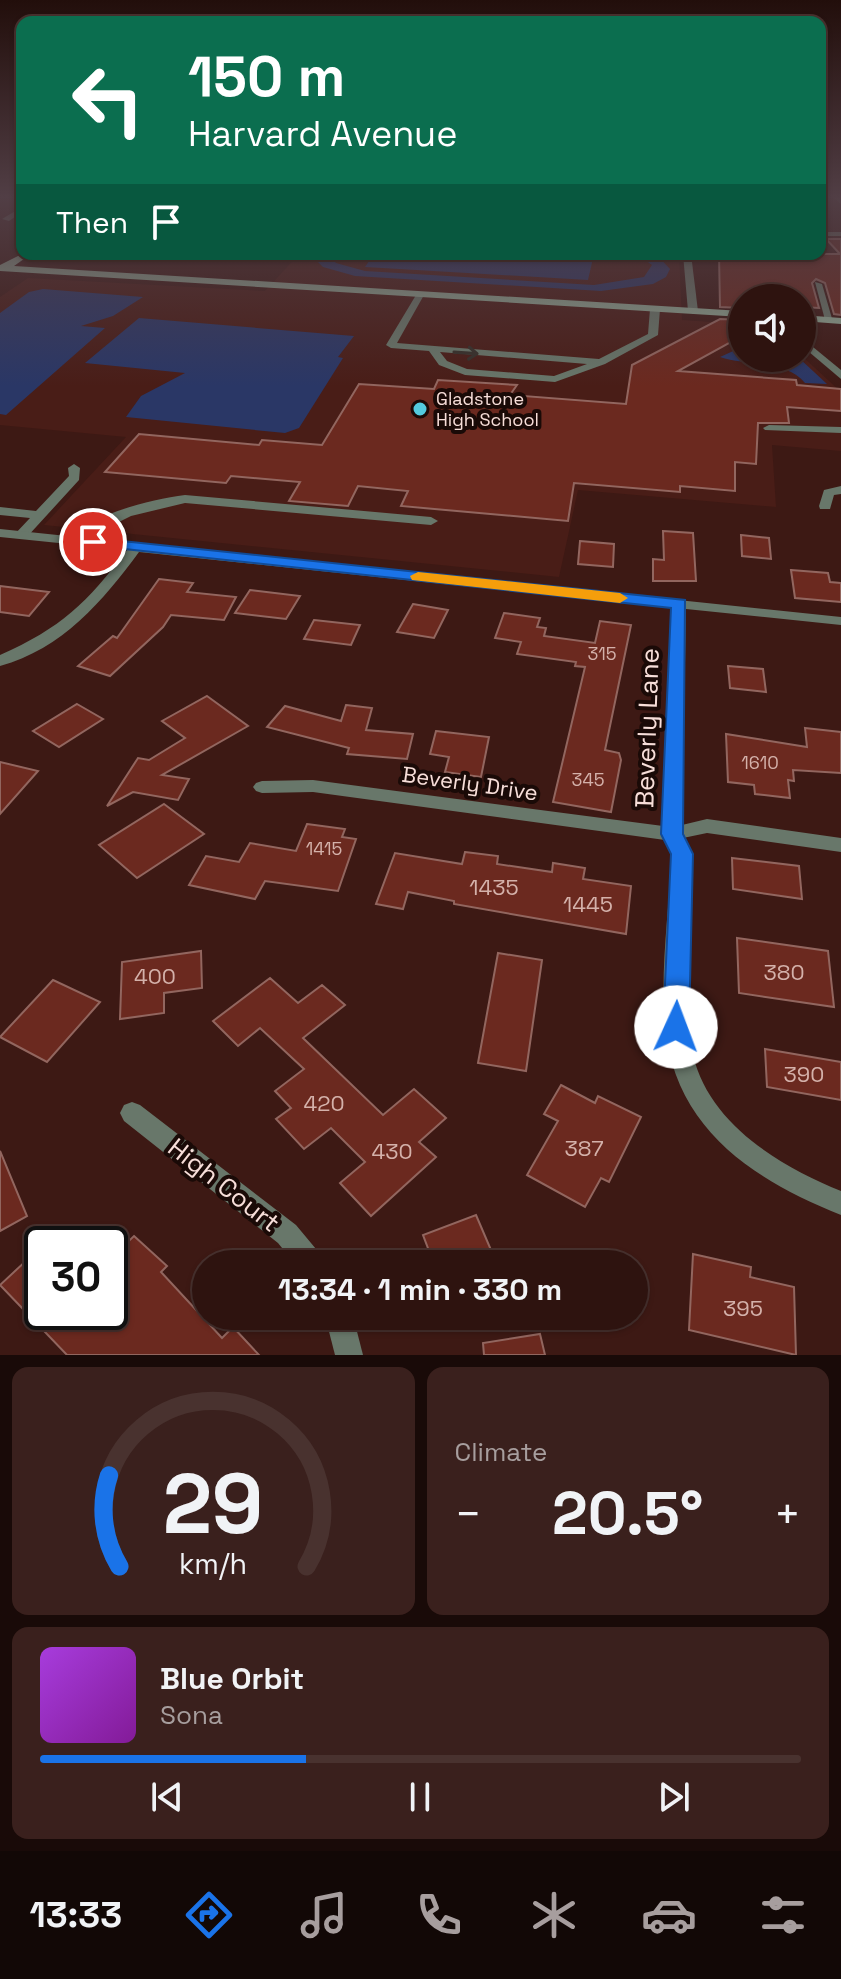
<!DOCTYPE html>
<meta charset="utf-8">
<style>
:root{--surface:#2e130f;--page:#3a201d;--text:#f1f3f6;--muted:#a79e9e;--line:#49322f;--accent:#1a73e8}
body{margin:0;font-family:"Space Grotesk",sans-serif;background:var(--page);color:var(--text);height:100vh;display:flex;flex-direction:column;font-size:30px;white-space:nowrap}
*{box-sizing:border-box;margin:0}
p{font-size:26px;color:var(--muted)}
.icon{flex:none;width:44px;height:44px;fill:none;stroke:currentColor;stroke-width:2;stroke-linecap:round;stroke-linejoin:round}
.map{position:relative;height:1355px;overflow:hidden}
.drawer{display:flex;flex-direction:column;gap:12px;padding:12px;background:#190a08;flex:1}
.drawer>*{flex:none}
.hud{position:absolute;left:16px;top:16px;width:810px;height:244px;border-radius:16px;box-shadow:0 2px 6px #0004,0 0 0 2px var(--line);background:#0b6e4f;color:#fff;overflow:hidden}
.tools{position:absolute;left:728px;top:284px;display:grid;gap:16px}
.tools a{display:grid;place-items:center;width:88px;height:88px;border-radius:50%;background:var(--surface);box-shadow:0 2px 6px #0004,0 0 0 2px var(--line);font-size:40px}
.speed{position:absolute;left:24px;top:1226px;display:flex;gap:16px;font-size:40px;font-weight:700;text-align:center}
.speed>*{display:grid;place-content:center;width:104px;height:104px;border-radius:50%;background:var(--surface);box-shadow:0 2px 6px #0004,0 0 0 2px var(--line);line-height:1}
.speed .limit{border:4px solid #111;border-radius:12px;background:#fff;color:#111}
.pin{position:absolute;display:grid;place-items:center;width:68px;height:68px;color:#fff;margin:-34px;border:4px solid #fff;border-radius:50%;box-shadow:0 2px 8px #0007}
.me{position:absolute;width:88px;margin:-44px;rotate:2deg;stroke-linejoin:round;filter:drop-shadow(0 0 6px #0008)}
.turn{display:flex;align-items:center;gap:28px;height:168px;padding:0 40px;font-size:36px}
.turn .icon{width:104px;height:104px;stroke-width:2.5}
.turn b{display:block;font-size:56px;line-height:68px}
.then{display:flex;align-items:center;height:76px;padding:0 40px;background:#0003;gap:16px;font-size:30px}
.big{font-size:60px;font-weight:700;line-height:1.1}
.drawer .card{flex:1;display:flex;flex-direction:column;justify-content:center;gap:12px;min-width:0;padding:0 28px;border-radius:16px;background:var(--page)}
.drawer .dial{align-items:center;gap:0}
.dial svg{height:208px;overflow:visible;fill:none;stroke:var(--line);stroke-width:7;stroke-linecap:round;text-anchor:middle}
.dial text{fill:var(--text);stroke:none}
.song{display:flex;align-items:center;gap:24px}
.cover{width:96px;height:96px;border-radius:12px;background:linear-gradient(135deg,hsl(280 70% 55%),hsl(290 70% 35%))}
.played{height:8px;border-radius:4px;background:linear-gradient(90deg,var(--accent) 35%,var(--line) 35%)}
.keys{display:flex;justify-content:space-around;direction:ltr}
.heat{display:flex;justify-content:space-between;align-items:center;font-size:44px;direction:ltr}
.drawer .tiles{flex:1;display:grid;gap:12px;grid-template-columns:1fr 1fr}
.card:last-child{grid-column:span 2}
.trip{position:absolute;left:192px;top:1250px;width:456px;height:80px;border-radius:40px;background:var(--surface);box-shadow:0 2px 6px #0004,0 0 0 2px var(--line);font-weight:700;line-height:80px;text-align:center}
.tab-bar{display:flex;height:128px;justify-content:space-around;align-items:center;background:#120806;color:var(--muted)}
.tab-bar .icon{width:56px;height:56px}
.tab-bar .on{color:var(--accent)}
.tab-bar b{font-size:36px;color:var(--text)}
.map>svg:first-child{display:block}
.built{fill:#491d17}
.green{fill:#2a3766}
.building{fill:#6b291f;stroke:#92665f;stroke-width:2}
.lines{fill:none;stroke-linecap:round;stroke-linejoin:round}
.lane{fill:#68776a;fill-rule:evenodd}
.street{fill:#68776a;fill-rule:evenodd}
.secondary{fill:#8da591;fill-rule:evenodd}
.oneway{stroke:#35302a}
.route{fill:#1a73e8;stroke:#114b97;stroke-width:2}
.slow{fill:#f59e0b}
.poi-dot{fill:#54cade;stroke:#1a0a07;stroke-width:3}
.labels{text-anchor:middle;stroke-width:8;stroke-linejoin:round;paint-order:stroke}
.far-poi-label{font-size:18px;fill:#f7ded9;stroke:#1a0a07;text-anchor:start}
.number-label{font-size:18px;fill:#d4b1aa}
.street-label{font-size:22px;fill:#f7ded9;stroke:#1a0a07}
.near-number-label{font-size:22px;fill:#d4b1aa}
.near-street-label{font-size:26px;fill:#f7ded9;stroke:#1a0a07}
</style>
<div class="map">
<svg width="841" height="1355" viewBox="0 0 841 1355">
<rect width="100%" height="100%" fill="#3d1914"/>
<polygon class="built" points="299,254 679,254 682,320 742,324 742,358 802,356 841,392 841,451 772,445 776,507 578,490 559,577 44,525 126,437 0,425 0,297 28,278 265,291"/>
<g class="green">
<polygon points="328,254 336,263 365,271 594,285 644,277 652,265 637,254 656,254 670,269 666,277 653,284 601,291 355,276 323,267 311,255"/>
<polygon points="374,254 594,254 588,280 365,267"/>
<polygon points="43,289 143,297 113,316 81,326 105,328 6,415 0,414 0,313 29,292"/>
<polygon points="139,318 354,336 338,357 343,358 299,428 285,433 126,417 141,396 185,373 85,363"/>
<path d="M 742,347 L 742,358 L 799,358 L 827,384 L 805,383 C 787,360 746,366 720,357 Z"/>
</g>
<g class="building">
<polygon points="826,239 841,239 841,315 834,314 825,283 816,279 812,283 819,308 802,307 802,298 742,298 742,308 720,307 719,254 840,254"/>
<polygon points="720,319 742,320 742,336 678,371 796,380 797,385 841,389 841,411 787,407 789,423 758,423 756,464 735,462 735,491 680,486 680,492 574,483 568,521 401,506 408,491 358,486 348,506 289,501 300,482 231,476 226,483 105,472 139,434 259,445 262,440 322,445 359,384 434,389 438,380 517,385 510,395 626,404 632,365"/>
<polygon points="663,531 693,533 696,581 653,581 653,559 664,560"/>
<polygon points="741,535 769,538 771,559 742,556"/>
<polygon points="580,541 614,544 613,567 578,564"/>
<polygon points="791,570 828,573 830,582 841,583 841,602 795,598"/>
<polygon points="159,579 193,583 187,592 236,597 224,620 171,615 163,627 110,676 78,666 113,636 117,638"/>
<polygon points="0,586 49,592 29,616 0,612"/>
<polygon points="250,590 300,596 286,619 235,613"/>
<polygon points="413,604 448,610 434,638 397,632"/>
<polygon points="504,613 540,618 537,627 546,628 544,636 595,643 600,621 631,625 605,750 619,753 621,760 611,812 553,802 585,667 575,666 576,662 517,654 521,642 495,638"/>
<polygon points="314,620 360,625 351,645 304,639"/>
<polygon points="728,666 763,669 766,692 730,688"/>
<polygon points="207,696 248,726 162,775 189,779 178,800 133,792 107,806 138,758 149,760 185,738 162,721"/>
<polygon points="77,704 103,719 59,747 33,731"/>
<polygon points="346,705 372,708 366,730 413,734 407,759 347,754 349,748 267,727 285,706 341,721"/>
<polygon points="805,728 841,732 841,773 793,770 794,781 788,780 790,798 755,794 754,785 728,782 726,734 807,747"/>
<polygon points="436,731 489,737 481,777 445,772 449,757 430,754"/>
<polygon points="0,762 38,771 0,814"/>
<polygon points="164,804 204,834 137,878 99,845"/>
<polygon points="307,824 345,829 342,837 356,839 338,891 265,881 255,899 189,885 206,856 239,862 250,843 296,851"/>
<polygon points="465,852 498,856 497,864 552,872 553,863 585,868 583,879 631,886 626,934 454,904 454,901 408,892 403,909 376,904 395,853 462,864"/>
<polygon points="732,858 799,866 802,899 733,889"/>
<polygon points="737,938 828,951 834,1007 739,993"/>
<polygon points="201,951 202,988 164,993 164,1013 120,1019 122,962"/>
<polygon points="498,953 542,960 526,1071 478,1063"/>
<polygon points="270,978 298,1003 322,985 345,1005 303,1038 383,1115 414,1089 446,1118 419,1142 436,1157 371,1216 340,1183 365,1162 331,1128 304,1149 276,1119 291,1108 275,1091 304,1069 260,1028 238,1046 213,1021"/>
<polygon points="53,980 100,1002 47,1062 0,1037"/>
<polygon points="765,1049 841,1062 841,1100 767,1087"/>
<polygon points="561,1085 595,1103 598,1096 641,1117 609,1182 601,1178 585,1207 527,1175 558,1121 544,1114"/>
<polygon points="0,1151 27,1216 0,1231"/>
<polygon points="476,1215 497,1264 434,1264 423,1235"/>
<polygon points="134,1236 167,1266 161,1272 222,1338 233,1327 259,1355 67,1355 0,1285 42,1246 42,1312 110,1312 110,1259"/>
<polygon points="693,1254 751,1267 750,1277 794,1287 796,1355 689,1330"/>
<polygon points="540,1334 545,1355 484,1355 483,1343"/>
</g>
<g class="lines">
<g class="lane">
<polygon points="22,207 22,212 9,221 2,219"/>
<polygon points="815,282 822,284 833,322 825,320"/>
<path d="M 420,292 L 424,295 L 397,343 L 599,359 L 648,334 L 650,309 L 655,306 L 660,309 L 658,335 L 605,364 L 555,382 L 465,375 L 439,365 L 429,351 L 391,348 L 386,345 L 416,295 ZM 440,352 L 587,364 L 554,376 L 467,369 L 447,361 Z"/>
<polygon points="769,425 841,427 841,433 765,430 763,428"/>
<polygon points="74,464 80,468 79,480 26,538 16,538 14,535 30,518 0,515 0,507 36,511 69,476 68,468"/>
<polygon points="841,486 841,494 834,495 830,509 820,509 819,506 824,490"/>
<path d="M 185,495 L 431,517 L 438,521 L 431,525 L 185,503 L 131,516 L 77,543 L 72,544 L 65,540 C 92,514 149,500 185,495 Z"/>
</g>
<g class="street">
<polygon points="832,196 840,196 841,204"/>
<rect x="820" y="232" width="21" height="4"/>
<polygon points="683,254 691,254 698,311 693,314 688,311"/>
<polygon points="802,338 841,370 841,379 802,346"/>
<path d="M 0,529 L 841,617 L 841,625 L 686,609 L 682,825 L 707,819 L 841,838 L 841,852 L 707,833 L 683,838 L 692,854 C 689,920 677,990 693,1055 C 709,1124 781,1167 841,1191 L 841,1215 C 753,1180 674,1128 665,1025 C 660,969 669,910 672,854 L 665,840 L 313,792 L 262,793 L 256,791 L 253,787 L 256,783 L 262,781 L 313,780 L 663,826 L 672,608 L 139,552 C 103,601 62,649 0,666 L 0,655 C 61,628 87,603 127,550 L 0,537 Z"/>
<polygon points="132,1102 140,1105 296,1225 321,1255 325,1264 295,1264 278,1243 124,1121 120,1113 124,1105"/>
<polygon points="325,1316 353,1316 363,1355 335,1355"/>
</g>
<g class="secondary">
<polygon points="22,254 31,254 14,266 742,311 742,317 0,271 0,265"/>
<polygon points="802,315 841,318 841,324 802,321"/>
</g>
</g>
<defs><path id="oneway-shaft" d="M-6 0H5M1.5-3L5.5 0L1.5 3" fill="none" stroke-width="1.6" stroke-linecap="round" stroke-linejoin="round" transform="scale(2)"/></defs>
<use class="oneway" href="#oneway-shaft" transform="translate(466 353) rotate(4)"/>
<linearGradient id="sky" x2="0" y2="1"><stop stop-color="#220e0b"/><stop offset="0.51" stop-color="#513e45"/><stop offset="1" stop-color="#513e45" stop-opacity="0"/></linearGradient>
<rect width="841" height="386" fill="url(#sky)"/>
<polygon class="route" points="93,538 685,600 683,834 693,854 689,1027 685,1035 676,1038 667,1035 663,1027 671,854 661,834 671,608 88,545 88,539"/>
<polygon class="slow" points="418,572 620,593 628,598 620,603 412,580 410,576"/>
<circle class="poi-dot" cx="420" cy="409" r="8"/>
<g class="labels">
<g class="far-poi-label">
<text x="436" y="405">Gladstone<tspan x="436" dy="21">High School</tspan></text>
</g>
<g class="number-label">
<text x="602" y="660">315</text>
<text x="760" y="769">1610</text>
<text x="588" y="786">345</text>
<text x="324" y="855">1415</text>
</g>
<g class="street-label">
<text transform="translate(470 783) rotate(8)" y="8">Beverly Drive</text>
</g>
<g class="near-number-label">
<text x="494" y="895">1435</text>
<text x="588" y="912">1445</text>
<text x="784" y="980">380</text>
<text x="155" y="984">400</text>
<text x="804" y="1082">390</text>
<text x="324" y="1111">420</text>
<text x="584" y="1156">387</text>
<text x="392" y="1159">430</text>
<text x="743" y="1316">395</text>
</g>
<g class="near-street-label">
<text transform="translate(647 728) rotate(-88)" y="9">Beverly Lane</text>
<text transform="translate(224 1185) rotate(38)" y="9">High Court</text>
</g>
</g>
</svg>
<div class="tools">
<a><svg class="icon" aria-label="sound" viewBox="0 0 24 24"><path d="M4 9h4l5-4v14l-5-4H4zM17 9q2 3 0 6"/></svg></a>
</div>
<div class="speed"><div class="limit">30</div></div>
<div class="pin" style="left:93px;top:542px;background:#d93025"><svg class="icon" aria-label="arrive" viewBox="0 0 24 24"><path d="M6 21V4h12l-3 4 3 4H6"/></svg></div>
<svg class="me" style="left:676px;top:1027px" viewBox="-20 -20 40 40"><circle r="19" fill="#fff"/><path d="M0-13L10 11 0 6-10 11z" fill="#1a73e8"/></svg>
<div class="trip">13:34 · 1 min · 330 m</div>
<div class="hud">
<div class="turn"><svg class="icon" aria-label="left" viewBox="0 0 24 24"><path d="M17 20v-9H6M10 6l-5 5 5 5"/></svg><div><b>150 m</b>Harvard Avenue</div></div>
<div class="then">Then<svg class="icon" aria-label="arrive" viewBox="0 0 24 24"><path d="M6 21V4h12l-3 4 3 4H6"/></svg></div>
</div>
</div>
<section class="drawer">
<div class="tiles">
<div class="card dial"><svg viewBox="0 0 100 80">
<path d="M14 69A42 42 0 1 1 86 69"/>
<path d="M14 69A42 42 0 0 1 10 34" stroke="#1a73e8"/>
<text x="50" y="56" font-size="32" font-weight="700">29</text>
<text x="50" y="72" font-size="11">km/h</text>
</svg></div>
<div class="card"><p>Climate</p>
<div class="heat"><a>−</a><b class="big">20.5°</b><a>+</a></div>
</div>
<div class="card">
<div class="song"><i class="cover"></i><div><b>Blue Orbit</b><p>Sona</p></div></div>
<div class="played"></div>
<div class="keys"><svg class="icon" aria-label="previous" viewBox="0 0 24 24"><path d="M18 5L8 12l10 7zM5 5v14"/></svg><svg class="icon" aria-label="pause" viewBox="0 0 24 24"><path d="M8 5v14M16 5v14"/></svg><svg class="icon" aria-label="next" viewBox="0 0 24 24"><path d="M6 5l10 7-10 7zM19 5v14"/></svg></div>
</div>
</div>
</section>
<nav class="tab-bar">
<b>13:33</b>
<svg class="icon on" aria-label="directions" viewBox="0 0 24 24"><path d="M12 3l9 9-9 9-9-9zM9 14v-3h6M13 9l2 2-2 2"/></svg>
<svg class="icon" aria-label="music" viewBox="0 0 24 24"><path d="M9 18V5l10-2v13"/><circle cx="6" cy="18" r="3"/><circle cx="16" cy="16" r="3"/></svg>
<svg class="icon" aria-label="phone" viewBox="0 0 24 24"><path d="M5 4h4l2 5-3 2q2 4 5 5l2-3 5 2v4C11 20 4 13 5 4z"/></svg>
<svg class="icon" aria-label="climate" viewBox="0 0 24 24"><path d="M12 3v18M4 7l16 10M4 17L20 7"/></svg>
<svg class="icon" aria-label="car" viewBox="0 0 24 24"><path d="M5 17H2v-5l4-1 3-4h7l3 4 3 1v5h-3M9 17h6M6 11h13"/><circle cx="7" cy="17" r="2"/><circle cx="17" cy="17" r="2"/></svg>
<svg class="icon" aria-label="filters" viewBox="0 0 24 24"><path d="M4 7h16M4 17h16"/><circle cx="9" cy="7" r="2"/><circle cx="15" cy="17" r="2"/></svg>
</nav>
